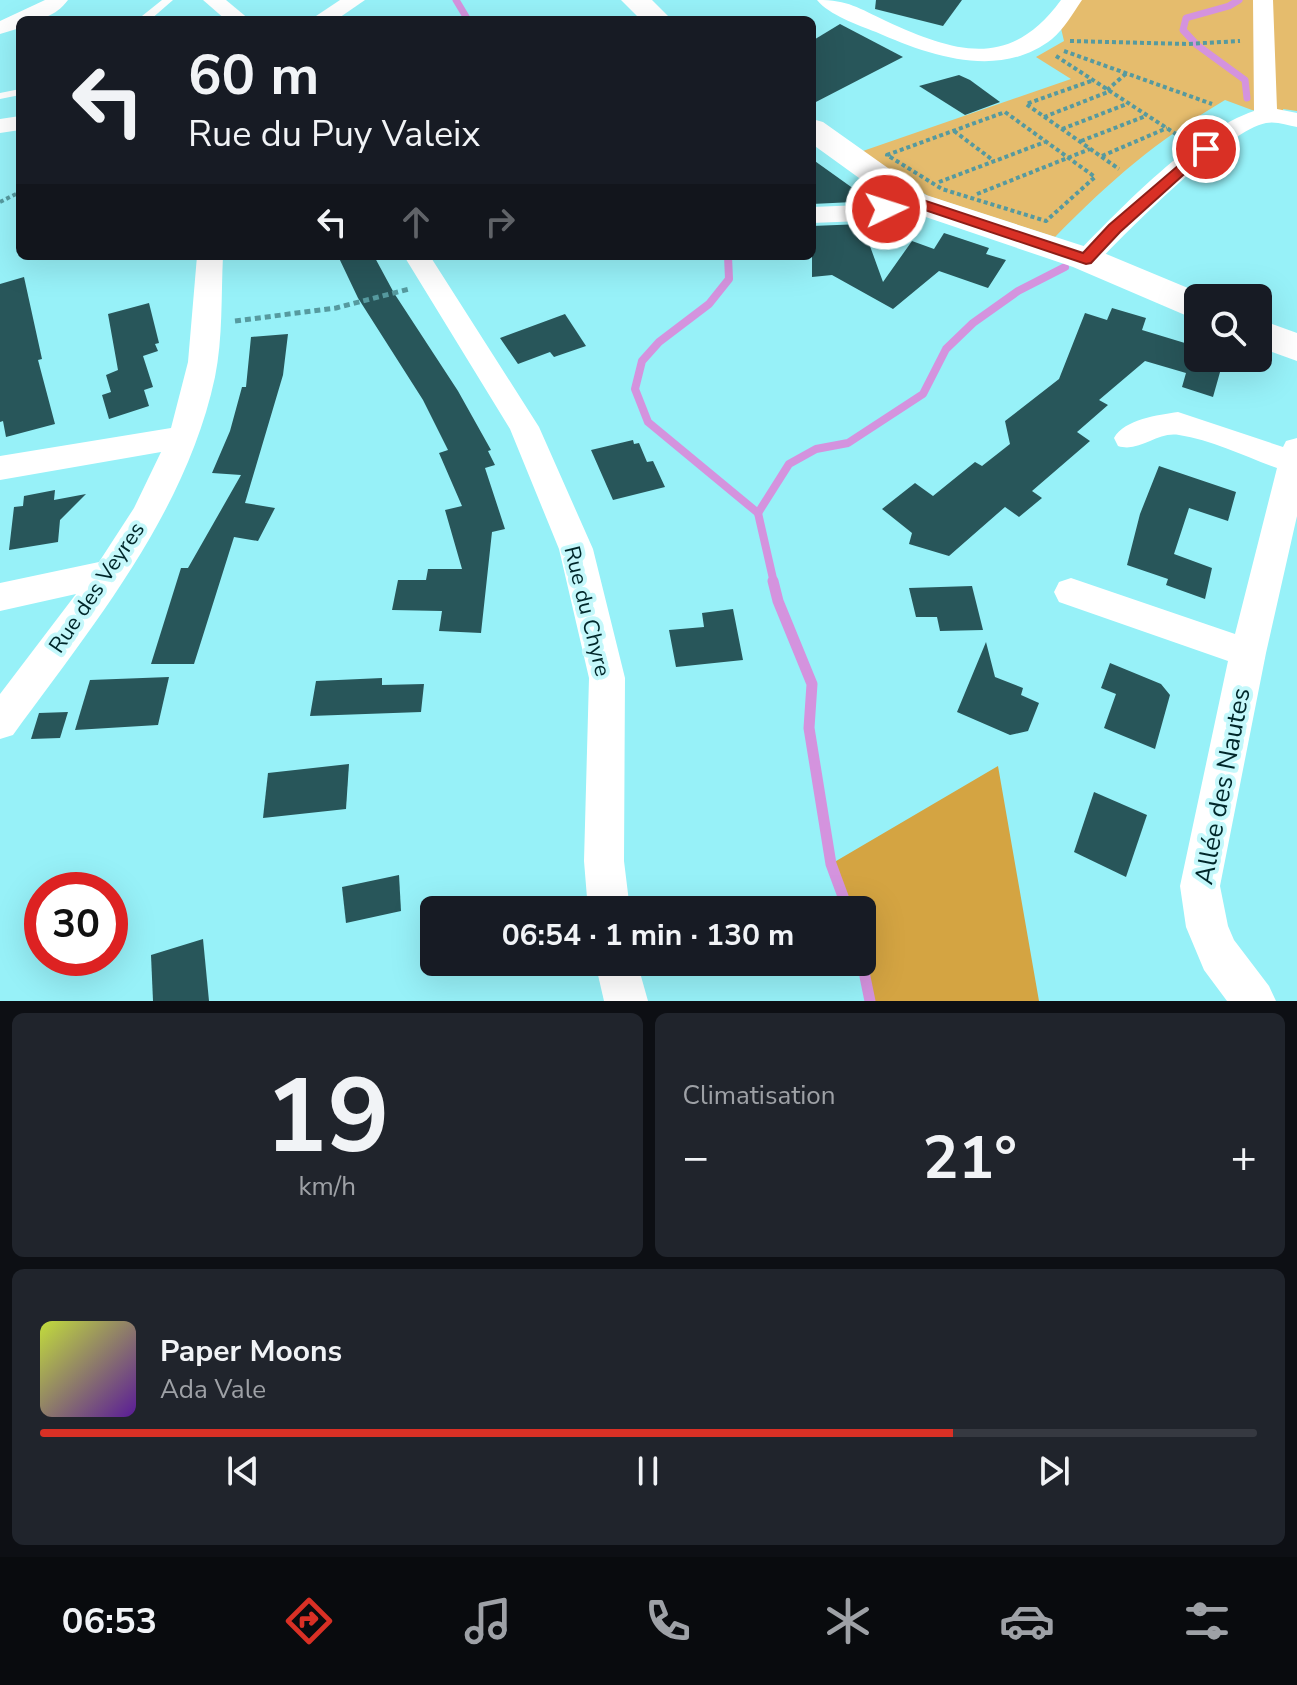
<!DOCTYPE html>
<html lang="fr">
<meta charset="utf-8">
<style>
:root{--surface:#171b24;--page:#20242c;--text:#f1f3f6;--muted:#9ea1a6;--line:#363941;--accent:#d93025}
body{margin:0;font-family:"Nunito Sans",sans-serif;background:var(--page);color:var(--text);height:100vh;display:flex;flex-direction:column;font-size:30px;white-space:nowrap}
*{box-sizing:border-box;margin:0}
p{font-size:26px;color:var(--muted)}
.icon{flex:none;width:44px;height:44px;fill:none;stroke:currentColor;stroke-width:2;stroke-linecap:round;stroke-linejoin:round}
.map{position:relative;height:1001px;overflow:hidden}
.drawer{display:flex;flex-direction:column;gap:12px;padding:12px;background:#0d0f14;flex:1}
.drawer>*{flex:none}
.guide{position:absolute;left:16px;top:16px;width:800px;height:244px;border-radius:12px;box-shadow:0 8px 32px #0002;background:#171b24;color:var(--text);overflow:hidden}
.tools{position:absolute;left:1184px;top:284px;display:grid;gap:16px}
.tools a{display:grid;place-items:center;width:88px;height:88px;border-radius:12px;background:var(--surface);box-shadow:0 8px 32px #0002;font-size:40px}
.speed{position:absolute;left:24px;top:872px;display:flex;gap:16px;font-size:40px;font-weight:700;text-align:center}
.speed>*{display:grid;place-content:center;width:104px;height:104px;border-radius:50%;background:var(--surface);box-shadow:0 8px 32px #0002;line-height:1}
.speed .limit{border:12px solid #d22;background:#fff;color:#111}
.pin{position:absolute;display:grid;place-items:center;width:68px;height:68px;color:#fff;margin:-34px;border:4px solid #fff;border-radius:50%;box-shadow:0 2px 8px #0007}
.me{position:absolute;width:88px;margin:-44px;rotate:86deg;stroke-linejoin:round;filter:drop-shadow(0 0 6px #0008)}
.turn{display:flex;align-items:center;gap:28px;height:168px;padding:0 40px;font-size:36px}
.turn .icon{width:104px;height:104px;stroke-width:2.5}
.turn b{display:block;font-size:56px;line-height:68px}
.lanes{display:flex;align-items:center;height:76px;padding:0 40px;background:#0003;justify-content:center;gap:40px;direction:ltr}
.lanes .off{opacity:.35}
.big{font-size:60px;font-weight:700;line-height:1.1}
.drawer .widget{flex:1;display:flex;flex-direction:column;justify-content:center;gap:12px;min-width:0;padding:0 28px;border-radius:12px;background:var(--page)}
.drawer .dial{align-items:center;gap:0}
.dial b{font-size:104px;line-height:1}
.song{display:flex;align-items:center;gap:24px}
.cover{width:96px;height:96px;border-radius:12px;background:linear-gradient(135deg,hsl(70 70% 55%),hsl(270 70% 35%))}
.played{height:8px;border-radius:4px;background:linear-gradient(90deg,var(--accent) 75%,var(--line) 75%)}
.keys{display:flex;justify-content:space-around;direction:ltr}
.heat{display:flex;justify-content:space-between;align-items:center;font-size:44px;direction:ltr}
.drawer .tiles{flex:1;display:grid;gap:12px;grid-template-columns:1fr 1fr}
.widget:last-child{grid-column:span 2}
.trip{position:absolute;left:420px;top:896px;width:456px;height:80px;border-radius:12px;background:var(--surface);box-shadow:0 8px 32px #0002;font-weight:700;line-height:80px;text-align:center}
.tabs{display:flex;height:128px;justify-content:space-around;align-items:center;background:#090b0e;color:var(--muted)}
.tabs .icon{width:56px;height:56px}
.tabs .current{color:var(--accent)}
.tabs b{font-size:36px;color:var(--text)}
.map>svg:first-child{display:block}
.green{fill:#e5bc6d}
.forest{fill:#d4a442}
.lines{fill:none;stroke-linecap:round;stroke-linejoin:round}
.stream-far2{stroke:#d493de;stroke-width:7}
.stream-far1{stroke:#d493de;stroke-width:8}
.stream{stroke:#d493de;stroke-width:11}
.building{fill:#28565a}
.path-far1{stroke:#569a9f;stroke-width:4;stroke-dasharray:4 3;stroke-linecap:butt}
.path{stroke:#569a9f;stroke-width:5;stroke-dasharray:6 4;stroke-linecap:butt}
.lane{fill:#fff;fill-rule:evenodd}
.street{fill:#fff;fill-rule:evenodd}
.secondary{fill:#fff;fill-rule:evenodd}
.route{fill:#d93025;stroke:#8d1f18;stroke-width:2}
.labels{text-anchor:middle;stroke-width:8;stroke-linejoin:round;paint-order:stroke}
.street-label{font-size:22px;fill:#00272a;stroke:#c5f8fb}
.near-street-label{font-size:26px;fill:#00272a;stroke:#c5f8fb}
</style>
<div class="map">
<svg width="1297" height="1001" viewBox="0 0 1297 1001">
<rect width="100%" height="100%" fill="#97f1f8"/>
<path class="green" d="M 1080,0 L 1297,0 L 1297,111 L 1283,109 L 1284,115 L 1252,110 L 1225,100 C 1156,141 1111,180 1055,237 L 928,196 L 860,152 L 1071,79 L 1036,57 L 1064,41 L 1060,24 Z"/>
<polygon class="forest" points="998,766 1039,1001 869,1001 858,962 862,962 862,910 843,910 831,864"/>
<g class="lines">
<g class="stream-far2">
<polyline points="456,0 468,20"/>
<polyline points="1239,0 1229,6 1186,18 1183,30 1197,45 1245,80 1247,98"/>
</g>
<g class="stream-far1">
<polyline points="728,256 729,279 709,304 659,342 642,361 635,389 648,422 758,513 774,583"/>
<polyline points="758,513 789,464 816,449 848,443 923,394 946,349 973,323 1018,291 1065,267"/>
</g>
<g class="stream">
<polyline points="773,581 778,601 812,684 809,728 831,864 848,910"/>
<polyline points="862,962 870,1001"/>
</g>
</g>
<g class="building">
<polygon points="876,0 962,0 943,26 875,9"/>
<polygon points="840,24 903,57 812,104 812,41"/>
<polygon points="959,75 970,80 1000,102 965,115 919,86"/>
<polygon points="812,159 854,189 849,191 853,202 812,204"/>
<polygon points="862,224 883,282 912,241 934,249 944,233 989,248 986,254 1006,260 988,288 939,271 893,309 832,275 812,277 812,226"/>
<polygon points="338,256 374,256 394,293 458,391 491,450 488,451 495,465 485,468 505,529 492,532 481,633 439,631 442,611 392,610 398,580 426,580 428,569 462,569 445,510 462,506 439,453 448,450 423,400 358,298"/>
<polygon points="24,277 42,359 38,360 55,424 6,437 3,421 0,422 0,284"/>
<polygon points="149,303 159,343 155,344 158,351 143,356 153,387 144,390 149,406 109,419 102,395 111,392 106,375 118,370 108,314"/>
<polygon points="1112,308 1146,318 1142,330 1198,347 1198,358 1224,358 1213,397 1182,387 1186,373 1145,361 1099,400 1108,405 1077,432 1090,441 1032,491 1042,498 1019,517 1005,507 949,556 909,544 912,533 882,509 915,483 933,496 975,462 982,466 1010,444 1005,421 1059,379 1085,313 1107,320"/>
<polygon points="565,314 586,346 554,357 550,352 518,364 500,338"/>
<polygon points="288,334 283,375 245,503 275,508 258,541 234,537 194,664 151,664 181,568 188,568 241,475 212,473 230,431 242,387 246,387 251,337"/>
<polygon points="633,440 634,444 639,443 647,462 653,461 665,487 613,500 591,450"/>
<polygon points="1159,466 1236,492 1228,521 1189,508 1174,554 1212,568 1205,599 1166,585 1168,579 1127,565 1140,514"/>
<polygon points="55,490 54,500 86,494 60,520 58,542 9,550 14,507 23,506 24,496"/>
<polygon points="972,586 983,630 940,631 937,617 916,617 909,588"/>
<polygon points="733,609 743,660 676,667 669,630 704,627 702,613"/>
<polygon points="986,642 995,677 1023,688 1021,695 1039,703 1028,731 1010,735 957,712"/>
<polygon points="1110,663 1161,684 1170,695 1155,749 1104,728 1116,694 1101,688"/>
<polygon points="169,677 158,725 75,730 90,680"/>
<polygon points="382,678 382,685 424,684 421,712 310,716 316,681"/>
<polygon points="68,712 60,738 31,739 39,713"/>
<polygon points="349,764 346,809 263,818 268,773"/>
<polygon points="1094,792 1147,815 1126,877 1074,852"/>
<polygon points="399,875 401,911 346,923 342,887"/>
<polygon points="203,939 209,1001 153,1001 151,955"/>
</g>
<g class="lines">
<g class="path-far1">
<polyline points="1070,41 1187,44 1240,41"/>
<polyline points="1064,51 1212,104"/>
<polyline points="1056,56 1182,138"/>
<polyline points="1091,81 1026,104 1119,169"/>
<polyline points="1107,90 1128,72"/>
<polygon points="1005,112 1095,177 1046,221 942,189 887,155"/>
<polyline points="1044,117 1108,92"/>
<polyline points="1062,129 1127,104"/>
<polyline points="954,131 994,161"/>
<polyline points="1081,141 1146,116"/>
<polyline points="1102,156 1167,128"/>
<polyline points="939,182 1045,142"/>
<polyline points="977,194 1090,149"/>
<polyline points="0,202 20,192"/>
</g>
<polyline class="path" points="235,321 336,308 409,289"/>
<g class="lane">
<polygon points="162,0 173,0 150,20 142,20 142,16"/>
<polygon points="20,89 20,95 0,99 0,93"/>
</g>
<g class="street">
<path d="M 45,0 L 68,0 C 55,17 41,20 20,20 L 20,28 L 0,34 L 0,21 Z"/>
<polygon points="203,0 226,0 250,20 226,20"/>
<polygon points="340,0 365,0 336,20 310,20"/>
<path d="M 817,0 C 849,0 858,8 886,21 C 956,53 1010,70 1061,0 L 1082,0 C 1073,13 1064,29 1052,39 C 1000,80 930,56 876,32 C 858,25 829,15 817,0 Z"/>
<path d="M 1253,0 L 1273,0 L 1277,109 L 1297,113 L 1297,127 C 1287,125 1276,121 1266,123 C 1225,131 1127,232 1095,265 L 1086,267 L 1077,265 L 1073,259 L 1077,253 C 1121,208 1194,131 1254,111 Z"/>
<polygon points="20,116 20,130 0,133 0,119"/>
<polygon points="914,194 923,197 927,202 923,207 862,221 812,223 812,207 862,205"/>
<path d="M 197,256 L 223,256 C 221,296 223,338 215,377 C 186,513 93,625 13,735 L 0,739 L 0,694 L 76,594 L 0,611 L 0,583 L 99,562 L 134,508 L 161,452 L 0,480 L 0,456 L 171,428 L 188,362 Z"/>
<polygon points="404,256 430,256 539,427 593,549 625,678 624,861 630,910 588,910 584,861 589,678 559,549 510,429"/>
<path d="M 1178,412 L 1283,447 L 1286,441 L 1297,438 L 1297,516 L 1266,653 L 1220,886 L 1228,926 L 1234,940 L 1269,986 L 1276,1001 L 1227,1001 L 1204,970 L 1186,927 L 1180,886 L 1228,661 L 1059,602 L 1054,592 L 1059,582 L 1071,578 L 1235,634 L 1277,468 C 1246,457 1212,440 1179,435 C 1157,431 1140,453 1118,446 L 1114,438 C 1125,419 1158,415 1178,412 Z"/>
<polygon points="595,962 637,962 648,1001 604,1001"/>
</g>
<g class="secondary">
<polygon points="621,0 652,0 672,20 641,20"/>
<polygon points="812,119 823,122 926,195 1099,251 1212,298 1198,298 1198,319 1185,315 1073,267 902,209 812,144"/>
<polygon points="1258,319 1297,333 1297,361 1258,347"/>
</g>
</g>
<polygon class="route" points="1201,146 1212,149 1120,232 1091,263 1086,264 913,206 886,213 879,209 914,197 1083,253 1109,225"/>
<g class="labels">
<g class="street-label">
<text transform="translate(96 587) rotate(-56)" y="8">Rue des Veyres</text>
<text transform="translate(588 611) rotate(76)" y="8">Rue du Chyre</text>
</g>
<g class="near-street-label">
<text transform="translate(1222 786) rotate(-79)" y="9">Allée des Nautes</text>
</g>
</g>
</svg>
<div class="tools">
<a><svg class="icon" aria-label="search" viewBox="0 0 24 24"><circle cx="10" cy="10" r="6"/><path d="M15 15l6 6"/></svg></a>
</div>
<div class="speed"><div class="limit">30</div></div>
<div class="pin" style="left:1206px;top:149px;background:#d93025"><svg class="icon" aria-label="arrive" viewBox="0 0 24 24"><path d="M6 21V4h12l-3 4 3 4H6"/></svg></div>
<svg class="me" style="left:886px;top:209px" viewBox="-20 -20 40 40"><circle r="17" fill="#d93025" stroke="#fff" stroke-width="3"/><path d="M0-11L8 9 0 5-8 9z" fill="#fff"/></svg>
<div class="trip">06:54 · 1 min · 130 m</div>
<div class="guide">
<div class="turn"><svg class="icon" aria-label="left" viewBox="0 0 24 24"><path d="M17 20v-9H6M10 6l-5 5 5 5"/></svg><div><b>60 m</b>Rue du Puy Valeix</div></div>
<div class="lanes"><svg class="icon" aria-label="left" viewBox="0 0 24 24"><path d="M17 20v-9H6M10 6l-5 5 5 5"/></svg><svg class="icon off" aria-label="ahead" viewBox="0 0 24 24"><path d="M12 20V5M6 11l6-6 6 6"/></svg><svg class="icon off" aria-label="right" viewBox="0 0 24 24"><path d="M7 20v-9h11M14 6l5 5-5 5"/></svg></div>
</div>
</div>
<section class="drawer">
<div class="tiles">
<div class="widget dial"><b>19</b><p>km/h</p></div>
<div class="widget"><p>Climatisation</p>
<div class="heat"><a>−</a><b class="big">21°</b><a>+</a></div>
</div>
<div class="widget">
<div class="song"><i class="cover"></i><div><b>Paper Moons</b><p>Ada Vale</p></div></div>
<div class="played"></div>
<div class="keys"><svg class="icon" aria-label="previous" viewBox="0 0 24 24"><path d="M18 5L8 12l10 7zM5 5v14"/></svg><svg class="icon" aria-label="pause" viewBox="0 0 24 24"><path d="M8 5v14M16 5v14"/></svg><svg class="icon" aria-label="next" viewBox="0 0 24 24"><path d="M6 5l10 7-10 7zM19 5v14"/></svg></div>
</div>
</div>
</section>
<nav class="tabs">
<b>06:53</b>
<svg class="icon current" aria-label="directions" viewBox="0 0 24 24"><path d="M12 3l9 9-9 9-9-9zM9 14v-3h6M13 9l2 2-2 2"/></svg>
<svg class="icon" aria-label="music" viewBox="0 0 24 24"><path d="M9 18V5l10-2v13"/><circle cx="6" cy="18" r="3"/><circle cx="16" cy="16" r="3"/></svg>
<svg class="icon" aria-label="phone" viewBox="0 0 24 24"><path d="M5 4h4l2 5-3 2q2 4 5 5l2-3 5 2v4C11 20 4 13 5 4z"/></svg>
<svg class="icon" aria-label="climate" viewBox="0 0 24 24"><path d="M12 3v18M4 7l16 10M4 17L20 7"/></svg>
<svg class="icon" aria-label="car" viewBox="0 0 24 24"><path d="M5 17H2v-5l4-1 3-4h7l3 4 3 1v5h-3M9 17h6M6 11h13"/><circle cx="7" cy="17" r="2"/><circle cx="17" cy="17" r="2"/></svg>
<svg class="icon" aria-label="filters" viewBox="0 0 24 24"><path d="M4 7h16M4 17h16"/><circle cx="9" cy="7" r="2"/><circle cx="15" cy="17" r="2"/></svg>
</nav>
